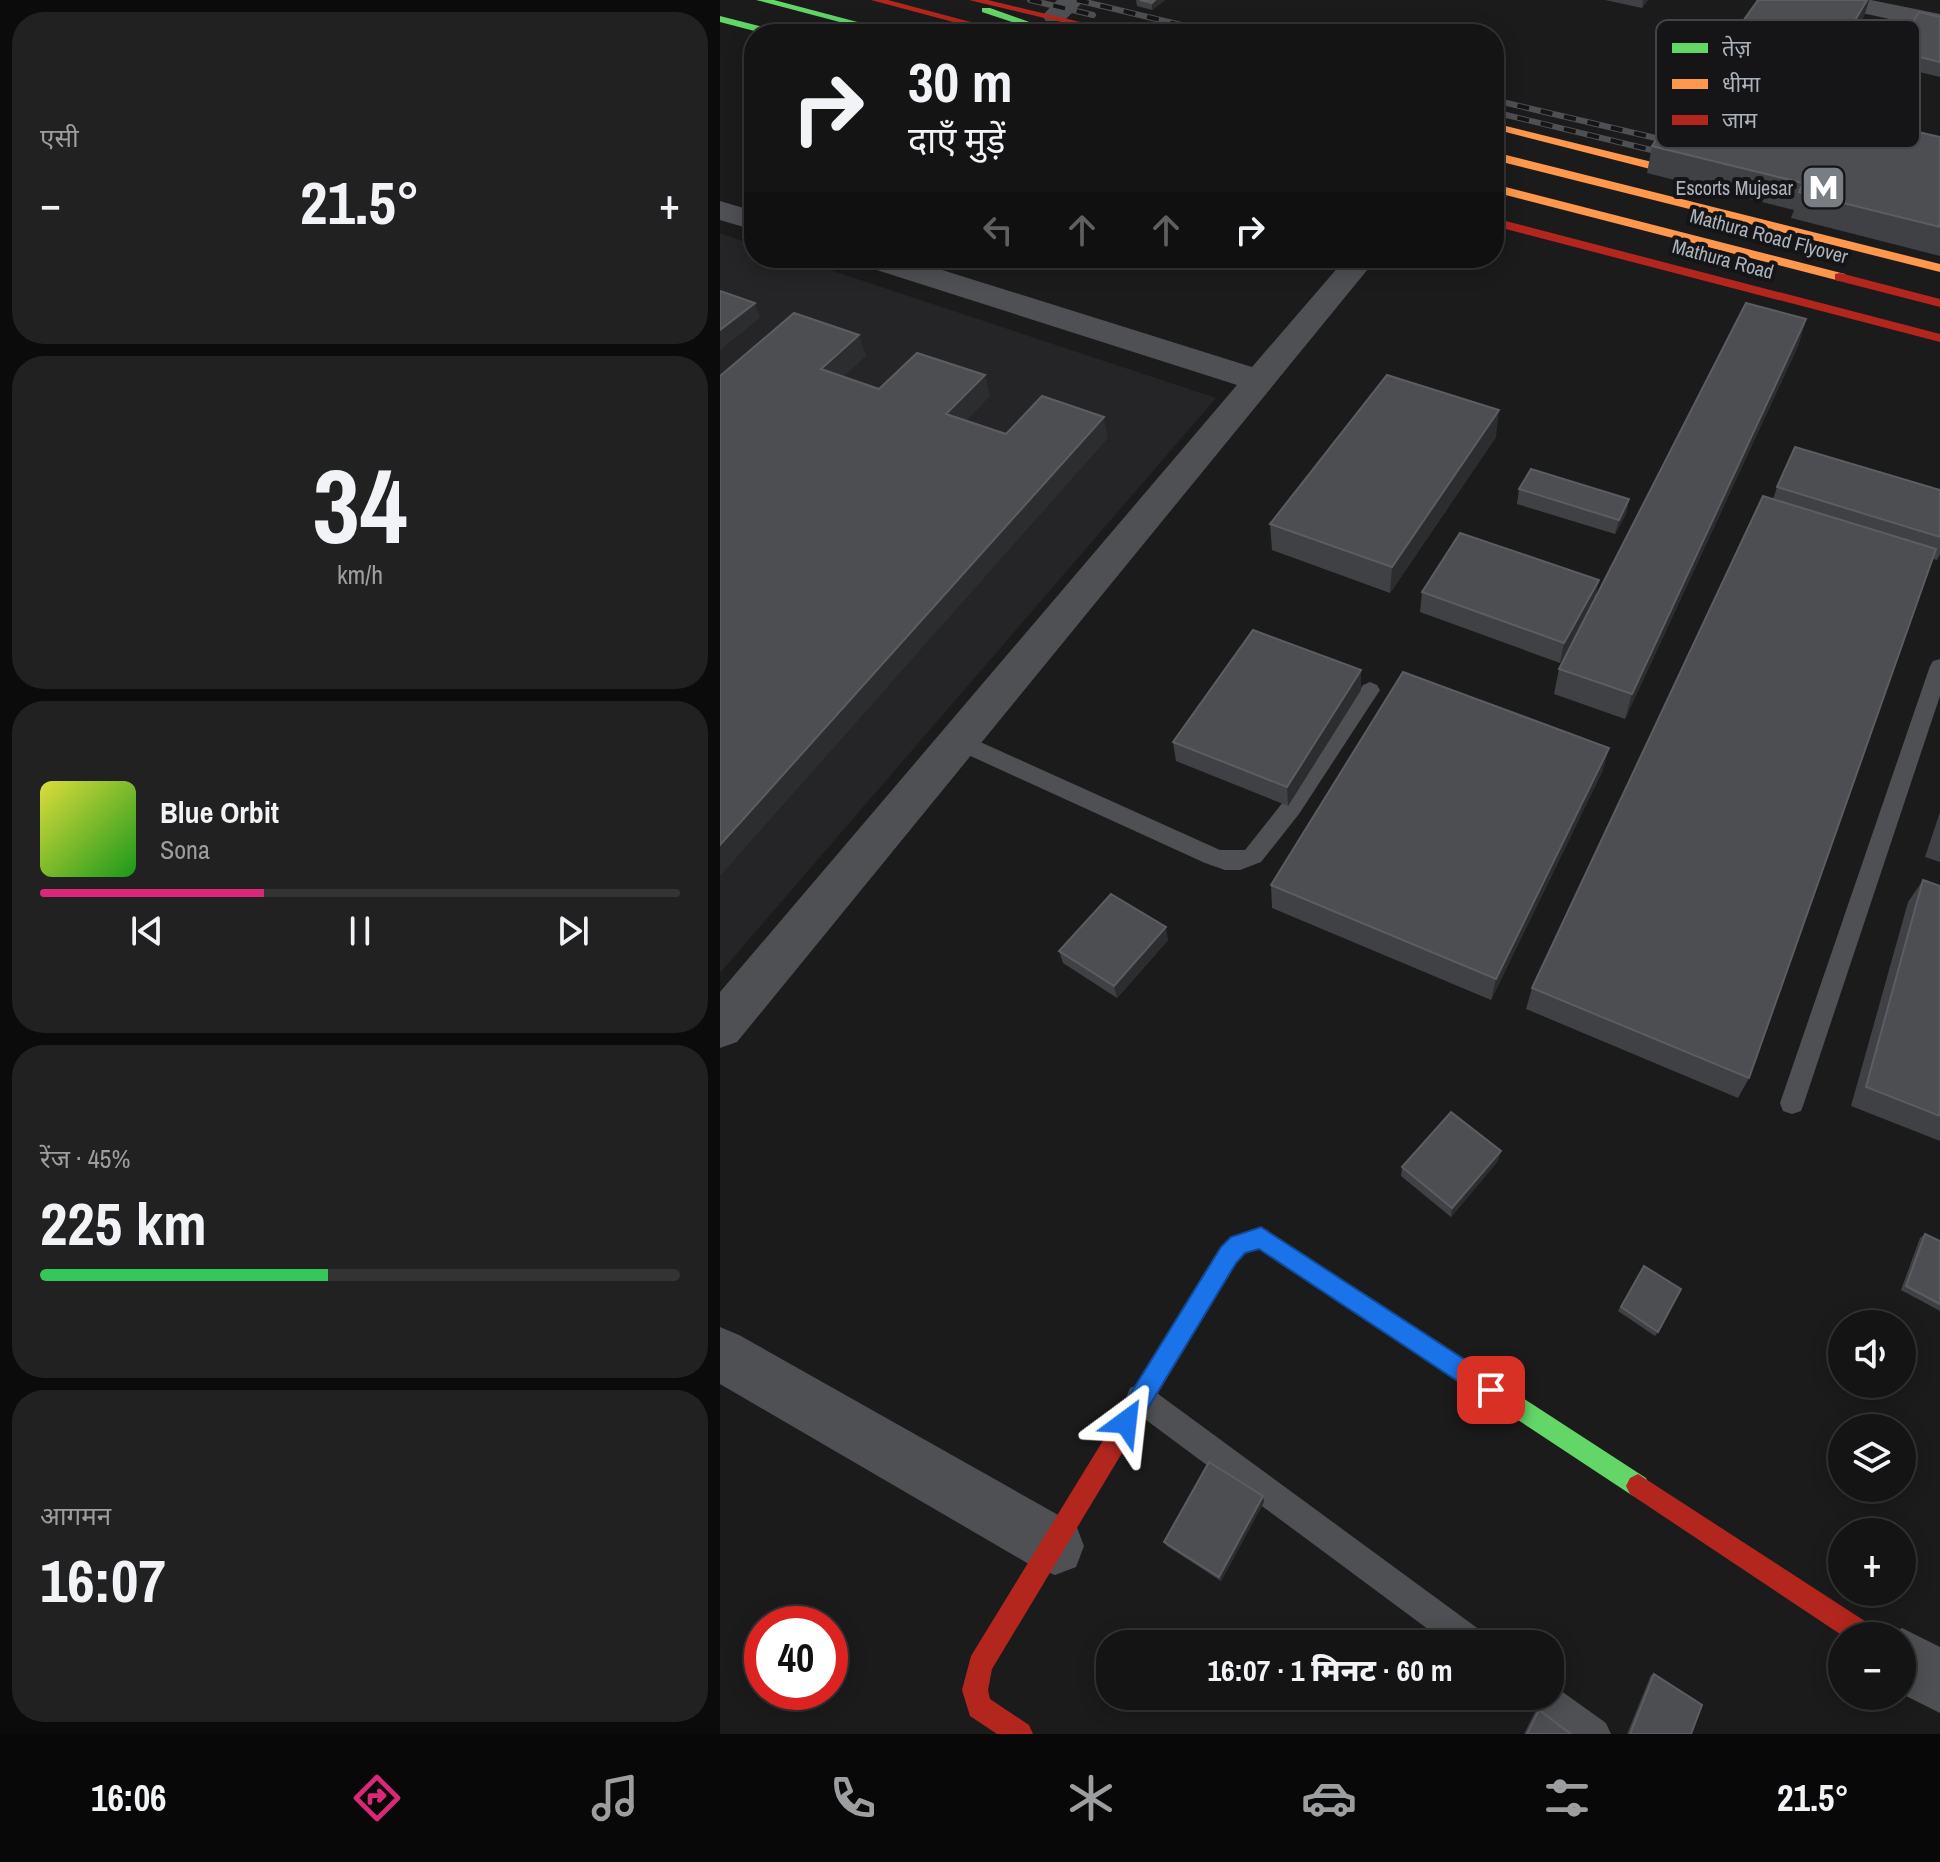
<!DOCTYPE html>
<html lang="hi">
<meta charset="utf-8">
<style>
:root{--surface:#141414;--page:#212122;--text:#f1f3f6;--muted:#9d9ea0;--line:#333334;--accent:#db2777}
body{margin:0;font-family:"Archivo Narrow","Noto Sans Devanagari",sans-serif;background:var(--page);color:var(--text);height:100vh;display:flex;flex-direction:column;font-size:30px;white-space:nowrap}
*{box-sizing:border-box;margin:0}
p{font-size:26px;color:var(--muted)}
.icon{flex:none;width:44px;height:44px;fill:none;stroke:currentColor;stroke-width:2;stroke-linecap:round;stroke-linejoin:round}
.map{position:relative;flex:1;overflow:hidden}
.sheet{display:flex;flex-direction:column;gap:12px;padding:12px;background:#0b0b0b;width:720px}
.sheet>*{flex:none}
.guide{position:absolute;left:24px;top:24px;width:760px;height:244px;border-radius:32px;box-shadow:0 4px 20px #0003,0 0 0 2px var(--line);background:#141414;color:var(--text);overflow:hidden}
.buttons{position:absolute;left:1108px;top:1310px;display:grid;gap:16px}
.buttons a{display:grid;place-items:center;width:88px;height:88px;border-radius:50%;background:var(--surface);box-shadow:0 4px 20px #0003,0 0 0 2px var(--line);font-size:40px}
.speed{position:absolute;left:24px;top:1606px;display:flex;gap:16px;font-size:40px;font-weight:700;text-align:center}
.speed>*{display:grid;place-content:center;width:104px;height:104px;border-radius:50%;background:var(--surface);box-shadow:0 4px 20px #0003,0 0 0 2px var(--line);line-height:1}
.speed .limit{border:12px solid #d22;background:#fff;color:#111}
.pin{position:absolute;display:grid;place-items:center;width:68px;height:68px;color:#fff;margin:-34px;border-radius:16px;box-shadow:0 4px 12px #0006}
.me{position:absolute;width:88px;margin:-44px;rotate:30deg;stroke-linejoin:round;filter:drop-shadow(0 0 6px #0008)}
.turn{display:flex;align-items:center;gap:28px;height:168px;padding:0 32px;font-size:36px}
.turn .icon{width:104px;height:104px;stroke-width:2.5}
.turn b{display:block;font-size:56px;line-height:68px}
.lanes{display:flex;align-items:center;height:76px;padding:0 32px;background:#0003;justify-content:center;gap:40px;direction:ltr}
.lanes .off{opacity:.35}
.big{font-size:60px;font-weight:800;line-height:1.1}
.sheet .widget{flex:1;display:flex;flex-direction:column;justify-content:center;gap:12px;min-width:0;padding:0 28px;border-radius:32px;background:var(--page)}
.sheet .dial{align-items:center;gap:0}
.dial b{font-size:104px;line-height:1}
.song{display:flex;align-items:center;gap:24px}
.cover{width:96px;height:96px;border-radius:12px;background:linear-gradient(135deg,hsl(60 70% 55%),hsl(120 70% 35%))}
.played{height:8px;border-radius:4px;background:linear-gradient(90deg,var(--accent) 35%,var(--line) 35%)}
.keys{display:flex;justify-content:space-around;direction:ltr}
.heat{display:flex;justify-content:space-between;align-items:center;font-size:44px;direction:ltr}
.charge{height:12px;border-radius:6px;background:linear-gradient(90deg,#34c759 45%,var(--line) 0)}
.trip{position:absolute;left:376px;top:1630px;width:468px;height:80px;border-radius:32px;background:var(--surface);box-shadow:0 4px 20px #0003,0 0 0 2px var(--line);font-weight:800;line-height:80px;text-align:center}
.dock{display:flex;height:128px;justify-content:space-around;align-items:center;background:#080808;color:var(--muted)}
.dock .icon{width:56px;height:56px}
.dock .active{color:var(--accent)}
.dock b{font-size:36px;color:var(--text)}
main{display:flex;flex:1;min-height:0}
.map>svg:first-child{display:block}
.built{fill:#252528}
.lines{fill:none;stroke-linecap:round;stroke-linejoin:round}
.lane{fill:#4f5054;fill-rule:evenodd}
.street{fill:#4f5054;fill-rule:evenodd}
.fast{fill:#63d668;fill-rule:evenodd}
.slow{fill:#ff974d;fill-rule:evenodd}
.jam{fill:#b3261e;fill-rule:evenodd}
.rail-casing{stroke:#4f5053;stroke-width:6}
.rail{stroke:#151517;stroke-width:4;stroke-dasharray:12;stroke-linecap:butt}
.wall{fill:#404144}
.shaded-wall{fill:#2c2d2e}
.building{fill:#4c4e51;stroke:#5b5d62;stroke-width:2}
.route{fill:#1a73e8;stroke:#114b97;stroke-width:2}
.labels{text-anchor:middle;stroke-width:8;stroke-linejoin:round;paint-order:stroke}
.far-poi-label{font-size:20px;fill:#acb2bc;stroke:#151517;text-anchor:end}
.far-street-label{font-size:20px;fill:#acb2bc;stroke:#151517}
.key{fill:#151517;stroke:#424449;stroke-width:2}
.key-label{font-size:22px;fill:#acb2bc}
</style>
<main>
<section class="sheet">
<div class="widget"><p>एसी</p>
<div class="heat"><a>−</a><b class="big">21.5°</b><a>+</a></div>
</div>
<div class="widget dial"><b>34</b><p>km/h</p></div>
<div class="widget">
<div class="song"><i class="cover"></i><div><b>Blue Orbit</b><p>Sona</p></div></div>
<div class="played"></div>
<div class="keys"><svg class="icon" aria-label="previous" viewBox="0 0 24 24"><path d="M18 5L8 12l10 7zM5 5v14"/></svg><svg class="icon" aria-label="pause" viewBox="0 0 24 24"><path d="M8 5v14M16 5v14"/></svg><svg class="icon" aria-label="next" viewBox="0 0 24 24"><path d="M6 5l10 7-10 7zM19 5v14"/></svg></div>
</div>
<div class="widget"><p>रेंज · 45%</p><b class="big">225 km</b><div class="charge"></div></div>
<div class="widget"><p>आगमन</p><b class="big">16:07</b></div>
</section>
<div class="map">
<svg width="1220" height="1734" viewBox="0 0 1220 1734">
<rect width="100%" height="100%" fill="#1b1b1b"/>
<polygon class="built" points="0,233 34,245 34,258 74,258 496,398 0,973"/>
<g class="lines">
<g class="lane">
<polygon points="1220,659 1220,696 1084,1103 1081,1111 1072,1114 1063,1111 1060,1103 1210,666 1213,661"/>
<polygon points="650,682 657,685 660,690 579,814 541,862 520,870 505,870 485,863 233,748 230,742 233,736 247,736 500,850 525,850 563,802 643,685"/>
<polygon points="420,1384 430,1388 764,1633 768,1644 728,1644 410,1408 406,1398 410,1388"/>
<polygon points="830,1683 886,1723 891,1734 849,1734 812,1707 808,1696 830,1696"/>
</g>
<g class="street">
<polygon points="337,0 365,0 344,21 326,21 322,16"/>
<polygon points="1101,0 1151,0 1220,14 1220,30 1105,5"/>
<polygon points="0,201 34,211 34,230 0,220"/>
<polygon points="137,258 184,258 532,367 626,258 657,258 17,1042 0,1048 0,992 517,385 141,265"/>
<polygon points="0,1327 19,1335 356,1525 364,1546 356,1567 335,1575 314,1567 0,1384"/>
<polygon points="1182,1628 1220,1647 1220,1713 1182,1694 1182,1636 1164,1636"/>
</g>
<g class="fast">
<polygon points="36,0 54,0 183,34 165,34"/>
<polygon points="262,8 270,8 343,34 328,34 262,12"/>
<polygon points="0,16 63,32 64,34 46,34 0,22"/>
<polygon points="540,1227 926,1478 930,1486 926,1494 918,1498 910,1494 532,1244 529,1237 532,1230"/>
</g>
<g class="slow">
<polygon points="774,123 989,176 991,179 985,183 774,129"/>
<polygon points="774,152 1220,264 1220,272 774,160"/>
<polygon points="774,184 1125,274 1126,277 1120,281 774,192"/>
</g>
<g class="jam">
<polygon points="151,0 168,0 296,34 278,34"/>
<polygon points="249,0 268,0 411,34 392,34"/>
<polygon points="774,218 1220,334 1220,342 774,226"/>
<polygon points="1120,273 1220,299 1220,307 1115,280 1115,274"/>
<polygon points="540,1227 548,1230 551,1237 548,1244 525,1252 517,1262 272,1669 268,1690 270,1699 309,1725 313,1734 277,1734 250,1716 242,1690 251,1656 501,1248 510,1237"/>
<polygon points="918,1474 1154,1627 1157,1636 1123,1636 910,1494 906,1486 910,1478"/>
</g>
<defs>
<g id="rail">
<polyline points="310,0 373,15"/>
<polyline points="357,0 499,34"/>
<polyline points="774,100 957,143"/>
<polyline points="774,112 952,155"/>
</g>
</defs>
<use href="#rail" class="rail-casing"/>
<use href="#rail" class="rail"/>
</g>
<g class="wall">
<polygon points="416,0 445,0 432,10 417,6"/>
<polygon points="885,0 928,0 922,8"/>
<polygon points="1038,0 1149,0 1145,14 1115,64 1018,42 1023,21"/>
<polygon points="1220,17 1220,77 1170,65 1175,51"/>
<polygon points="1076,114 1220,137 1220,256 1071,218 1074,210 927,173 932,146"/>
<polygon points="1086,319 1078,346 905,719 834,694 839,669 870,610 840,663 700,612 702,592 875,599"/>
<polygon points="776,437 670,593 552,550 550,524"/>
<polygon points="1057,487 1220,490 1220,554 1217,560 1213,559 1029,1078 1018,1098 806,1009 812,988 1053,499"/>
<polygon points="799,489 909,499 906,514 895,534 797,504"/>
<polygon points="641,690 568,806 456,761 453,742"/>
<polygon points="889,748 882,772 771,1000 552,908 551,885"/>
<polygon points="1220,812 1220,862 1205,857"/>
<polygon points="1203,880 1220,886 1220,1141 1131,1106 1188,902"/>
<polygon points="448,940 397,998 343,963 339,951"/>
<polygon points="778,1161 731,1217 681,1176 682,1167"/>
<polygon points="1205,1234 1220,1241 1220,1311 1181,1290 1200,1238"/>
<polygon points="924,1266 938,1332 935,1336 898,1311"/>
<polygon points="543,1496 544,1502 501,1581 447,1546 444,1542"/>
<polygon points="934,1674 971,1734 907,1734 931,1675"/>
<polygon points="819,1710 851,1734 804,1734 815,1712"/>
</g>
<g class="shaded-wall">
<polygon points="435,0 445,0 432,10 432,3"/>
<polygon points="923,0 928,0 922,8"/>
<polygon points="1147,0 1149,0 1145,14 1115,64 1121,44"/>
<polygon points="35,303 40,318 0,350 0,330"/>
<polygon points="1086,319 1078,346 905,719 912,694"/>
<polygon points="139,335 146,356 109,390 101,369"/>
<polygon points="265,375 270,396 232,435 226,414"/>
<polygon points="779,410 776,437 670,593 672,567"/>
<polygon points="384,417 388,438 0,876 0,845"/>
<polygon points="909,499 906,514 895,534 899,520"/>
<polygon points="879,580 875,601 840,663 844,643"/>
<polygon points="641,670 641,690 568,806 567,787"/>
<polygon points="889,748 882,772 771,1000 776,979"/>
<polygon points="446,927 448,940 397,998 394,986"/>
<polygon points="781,1151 778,1161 731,1217 732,1208"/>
<polygon points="543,1496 544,1502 501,1581 499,1577"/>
</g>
<g class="building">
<polygon points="420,0 435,0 432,3"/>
<polygon points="1038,0 1147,0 1121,44 1023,21"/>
<polygon points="1199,12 1220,17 1220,62 1175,51"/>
<polygon points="970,89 1076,114 1082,105 1220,137 1220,227 1079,192 1083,183 932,146"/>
<polygon points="0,291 35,303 0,330"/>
<polygon points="1026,303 1086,319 912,694 839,669"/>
<polygon points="74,313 139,335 101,369 159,389 197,353 265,375 226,414 286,434 322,396 384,417 0,845 0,376"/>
<polygon points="667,375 779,410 672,567 550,524"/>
<polygon points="1075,447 1220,490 1220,537 1057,487"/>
<polygon points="811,469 909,499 899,520 799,489"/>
<polygon points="1043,496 1216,549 1029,1078 812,988"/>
<polygon points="740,533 879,580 844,643 702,592"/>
<polygon points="533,630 641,670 567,787 453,742"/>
<polygon points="683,672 889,748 776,979 551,885"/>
<polygon points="1203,880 1220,886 1220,1116 1146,1087"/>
<polygon points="391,894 446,927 394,986 339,951"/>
<polygon points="731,1112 781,1151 732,1208 682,1167"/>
<polygon points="1205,1234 1220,1241 1220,1304 1186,1286"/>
<polygon points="924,1266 961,1289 938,1332 901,1307"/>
<polygon points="489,1462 543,1496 499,1577 444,1542"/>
<polygon points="934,1674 982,1705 971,1734 910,1734"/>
<polygon points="819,1710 851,1734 807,1734"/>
</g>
<polygon class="route" points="541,1227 779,1382 782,1390 779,1398 771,1401 763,1398 539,1249 525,1253 516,1263 414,1431 406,1434 398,1431 394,1422 398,1414 501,1247 511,1237"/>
<defs>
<symbol id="metro-square" viewBox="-11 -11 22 22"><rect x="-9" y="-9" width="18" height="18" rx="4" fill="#797d84" stroke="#151517"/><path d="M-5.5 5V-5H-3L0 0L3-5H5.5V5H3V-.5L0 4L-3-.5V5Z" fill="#fff"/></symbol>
</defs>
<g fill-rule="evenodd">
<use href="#metro-square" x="1078" y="162" width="51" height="51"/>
</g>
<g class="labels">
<g class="far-poi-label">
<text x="1073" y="195">Escorts Mujesar</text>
</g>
<g class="far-street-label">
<text transform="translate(1049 236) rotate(15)" y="7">Mathura Road Flyover</text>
<text transform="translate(1003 259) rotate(15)" y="7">Mathura Road</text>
</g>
</g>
<rect x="936" y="20" width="264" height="128" rx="12" class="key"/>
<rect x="952" y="43" width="36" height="10" fill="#63d668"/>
<rect x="952" y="79" width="36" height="10" fill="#ff974d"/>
<rect x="952" y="115" width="36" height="10" fill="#b3261e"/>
<g class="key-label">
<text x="1002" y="56">तेज़</text>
<text x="1002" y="92">धीमा</text>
<text x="1002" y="128">जाम</text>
</g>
</svg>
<div class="buttons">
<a><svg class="icon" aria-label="sound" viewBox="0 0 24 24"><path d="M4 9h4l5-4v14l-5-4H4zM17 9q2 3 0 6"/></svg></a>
<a><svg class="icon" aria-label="layers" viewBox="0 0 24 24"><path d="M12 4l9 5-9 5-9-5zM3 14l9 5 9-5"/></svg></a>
<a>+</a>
<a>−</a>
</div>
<div class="speed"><div class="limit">40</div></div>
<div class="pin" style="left:771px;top:1390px;background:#d93025"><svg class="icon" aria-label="arrive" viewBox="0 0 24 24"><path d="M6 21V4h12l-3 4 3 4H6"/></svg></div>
<svg class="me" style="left:406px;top:1422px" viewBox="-20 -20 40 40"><path d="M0-17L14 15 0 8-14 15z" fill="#1a73e8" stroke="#fff" stroke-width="4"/></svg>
<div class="trip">16:07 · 1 मिनट · 60 m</div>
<div class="guide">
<div class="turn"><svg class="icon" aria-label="right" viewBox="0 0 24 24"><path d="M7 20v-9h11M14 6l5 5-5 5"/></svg><div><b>30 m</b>दाएँ मुड़ें</div></div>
<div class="lanes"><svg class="icon off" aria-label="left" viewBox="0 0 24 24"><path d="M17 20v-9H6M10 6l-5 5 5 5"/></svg><svg class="icon off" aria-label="ahead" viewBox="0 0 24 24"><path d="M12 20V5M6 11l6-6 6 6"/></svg><svg class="icon off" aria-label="ahead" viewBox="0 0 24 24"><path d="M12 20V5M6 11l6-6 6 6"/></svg><svg class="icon" aria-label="right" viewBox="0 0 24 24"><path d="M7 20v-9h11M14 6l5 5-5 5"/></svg></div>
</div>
</div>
</main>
<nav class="dock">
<b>16:06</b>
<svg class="icon active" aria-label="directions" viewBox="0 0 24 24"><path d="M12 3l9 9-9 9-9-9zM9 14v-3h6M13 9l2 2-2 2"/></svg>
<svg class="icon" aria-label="music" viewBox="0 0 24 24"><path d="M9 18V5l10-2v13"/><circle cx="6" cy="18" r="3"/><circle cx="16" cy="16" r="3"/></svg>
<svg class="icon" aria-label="phone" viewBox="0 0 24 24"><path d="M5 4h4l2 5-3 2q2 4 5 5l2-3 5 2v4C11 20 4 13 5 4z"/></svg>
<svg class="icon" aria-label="climate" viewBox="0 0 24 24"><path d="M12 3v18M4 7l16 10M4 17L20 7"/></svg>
<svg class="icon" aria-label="car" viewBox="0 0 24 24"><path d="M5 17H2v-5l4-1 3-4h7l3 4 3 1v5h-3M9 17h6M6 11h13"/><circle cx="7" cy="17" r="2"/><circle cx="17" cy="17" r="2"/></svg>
<svg class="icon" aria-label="filters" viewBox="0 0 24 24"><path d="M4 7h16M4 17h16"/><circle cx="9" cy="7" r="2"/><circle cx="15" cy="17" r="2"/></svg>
<b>21.5°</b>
</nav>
